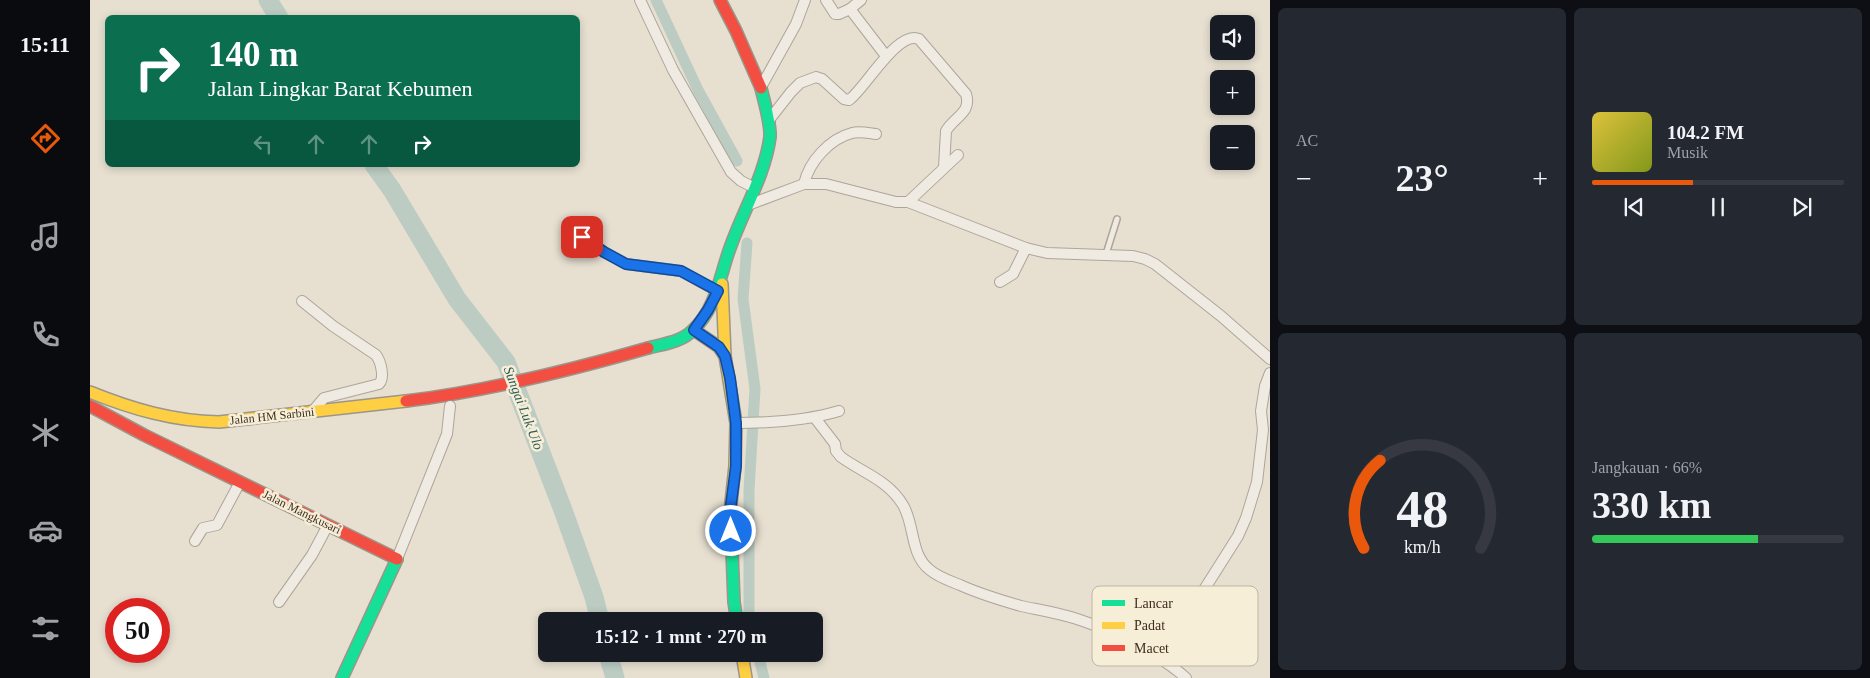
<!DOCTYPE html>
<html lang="id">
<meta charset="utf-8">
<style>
:root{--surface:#171b24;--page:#242831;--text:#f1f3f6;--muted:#9ea1a6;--line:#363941;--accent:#ea580c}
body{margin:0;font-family:Georgia,serif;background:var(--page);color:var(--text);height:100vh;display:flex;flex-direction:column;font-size:19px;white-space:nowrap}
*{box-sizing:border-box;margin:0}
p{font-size:16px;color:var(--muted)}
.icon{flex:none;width:28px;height:28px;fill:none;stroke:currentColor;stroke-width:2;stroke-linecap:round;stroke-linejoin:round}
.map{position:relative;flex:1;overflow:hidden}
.panel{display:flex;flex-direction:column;gap:8px;padding:8px;background:#0d0f14;width:600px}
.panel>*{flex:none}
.hud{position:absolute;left:15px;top:15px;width:475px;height:152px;border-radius:8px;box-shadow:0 2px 8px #0003;background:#0b6e4f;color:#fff;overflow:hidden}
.fabs{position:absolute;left:1120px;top:15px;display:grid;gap:10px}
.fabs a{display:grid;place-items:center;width:45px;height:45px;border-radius:8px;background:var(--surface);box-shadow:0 2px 8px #0003;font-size:25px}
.speed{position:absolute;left:15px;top:598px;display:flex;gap:10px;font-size:25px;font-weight:700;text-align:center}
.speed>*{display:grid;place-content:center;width:65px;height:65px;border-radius:50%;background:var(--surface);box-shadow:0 2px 8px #0003;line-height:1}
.speed .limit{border:8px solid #d22;background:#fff;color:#111}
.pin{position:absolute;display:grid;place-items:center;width:42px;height:42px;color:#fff;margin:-21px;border-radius:10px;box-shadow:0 2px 8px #0006}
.me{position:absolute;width:55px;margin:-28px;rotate:0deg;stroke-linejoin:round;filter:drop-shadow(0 0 4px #0008)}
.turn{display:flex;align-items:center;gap:18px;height:105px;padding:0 20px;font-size:22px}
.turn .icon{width:65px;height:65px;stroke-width:2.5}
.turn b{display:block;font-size:35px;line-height:42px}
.lanes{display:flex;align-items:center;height:48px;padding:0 20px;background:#0003;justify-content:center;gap:25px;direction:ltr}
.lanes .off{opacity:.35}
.big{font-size:38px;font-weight:700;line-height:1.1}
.panel .widget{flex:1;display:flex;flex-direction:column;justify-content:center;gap:8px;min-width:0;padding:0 18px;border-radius:8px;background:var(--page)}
.panel .dial{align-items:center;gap:0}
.dial svg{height:130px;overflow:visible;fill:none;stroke:var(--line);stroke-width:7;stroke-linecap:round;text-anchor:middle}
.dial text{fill:var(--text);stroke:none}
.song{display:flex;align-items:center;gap:15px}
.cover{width:60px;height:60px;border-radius:8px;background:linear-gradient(135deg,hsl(50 70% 55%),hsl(70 70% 35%))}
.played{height:5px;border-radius:2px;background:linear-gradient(90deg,var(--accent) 40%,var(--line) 40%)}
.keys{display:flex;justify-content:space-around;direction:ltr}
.heat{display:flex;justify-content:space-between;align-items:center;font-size:28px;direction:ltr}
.charge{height:8px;border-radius:4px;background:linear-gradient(90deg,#34c759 66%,var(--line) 0)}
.panel .tiles{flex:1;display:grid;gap:8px;grid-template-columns:repeat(2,1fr)}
.trip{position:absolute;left:448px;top:612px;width:285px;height:50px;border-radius:8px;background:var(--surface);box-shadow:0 2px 8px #0003;font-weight:700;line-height:50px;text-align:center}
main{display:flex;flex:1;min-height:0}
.tab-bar{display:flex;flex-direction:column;width:90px;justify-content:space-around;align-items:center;background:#090b0e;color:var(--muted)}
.tab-bar .icon{width:35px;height:35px}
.tab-bar .on{color:var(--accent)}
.tab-bar b{font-size:22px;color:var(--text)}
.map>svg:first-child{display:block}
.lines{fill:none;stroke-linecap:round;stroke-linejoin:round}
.canal{stroke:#bcccc2;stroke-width:11}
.river{stroke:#bcccc2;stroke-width:19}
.lane-casing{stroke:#ada599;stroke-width:8}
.street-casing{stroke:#ada599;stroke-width:12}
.fast-casing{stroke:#9c958a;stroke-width:14}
.slow-casing{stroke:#9c958a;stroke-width:14}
.jam-casing{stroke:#9c958a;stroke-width:14}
.lane{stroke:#efebe3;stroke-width:5}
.street{stroke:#efebe3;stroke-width:10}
.fast{stroke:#16e098;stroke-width:11}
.slow{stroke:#ffcf43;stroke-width:11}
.jam{stroke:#f24e42;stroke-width:11}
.route-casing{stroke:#114b97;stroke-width:12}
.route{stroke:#1a73e8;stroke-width:9}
.labels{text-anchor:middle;stroke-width:5;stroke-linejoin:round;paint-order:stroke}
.street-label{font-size:12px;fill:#3d2e20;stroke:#f7eed8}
.water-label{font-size:14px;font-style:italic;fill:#2f5d5a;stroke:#f7eed8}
.key{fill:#f7eed8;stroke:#bfb4a1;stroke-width:1}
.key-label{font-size:14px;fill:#3d2e20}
</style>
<main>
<nav class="tab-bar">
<b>15:11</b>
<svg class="icon on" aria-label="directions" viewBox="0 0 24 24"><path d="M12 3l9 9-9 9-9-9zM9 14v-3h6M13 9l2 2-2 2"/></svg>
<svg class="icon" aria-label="music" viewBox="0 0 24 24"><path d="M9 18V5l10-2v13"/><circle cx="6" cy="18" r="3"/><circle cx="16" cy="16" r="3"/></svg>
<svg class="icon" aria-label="phone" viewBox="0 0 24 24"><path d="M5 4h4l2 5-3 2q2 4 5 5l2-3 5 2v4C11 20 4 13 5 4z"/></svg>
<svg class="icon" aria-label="climate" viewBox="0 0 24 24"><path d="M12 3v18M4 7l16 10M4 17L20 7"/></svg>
<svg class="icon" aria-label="car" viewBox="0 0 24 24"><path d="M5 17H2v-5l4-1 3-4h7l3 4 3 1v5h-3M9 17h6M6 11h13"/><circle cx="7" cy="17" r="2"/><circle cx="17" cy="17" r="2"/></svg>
<svg class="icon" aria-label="filters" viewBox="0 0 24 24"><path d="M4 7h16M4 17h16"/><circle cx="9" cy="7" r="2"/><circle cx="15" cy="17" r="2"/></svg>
</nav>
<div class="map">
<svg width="1180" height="678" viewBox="0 0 1180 678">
<rect width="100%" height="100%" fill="#e7e0d1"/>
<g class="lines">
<g class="canal">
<polyline points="566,0 608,90 647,161"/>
<polyline points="657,243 653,299 665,389 659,490 659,621"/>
<polyline points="668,654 674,678"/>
</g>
<g class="river">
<polyline points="178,0 189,18"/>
<polyline points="284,165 302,190 367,299 416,362 473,510 504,597 510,621"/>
<polyline points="518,654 525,678"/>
</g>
<defs>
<polyline id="lane" points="1016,254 1027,219"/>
<g id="street">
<polyline points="550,0 583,70 641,172 651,181 665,188"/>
<polyline points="736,0 745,14 749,14 760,9"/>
<polyline points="771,0 760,9 796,56"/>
<polyline points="671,87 706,24 715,0"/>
<path d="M 679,120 L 701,92 L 710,83 L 726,77 L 732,79 L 754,99 L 759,100 C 774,90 808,29 829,39 L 876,94 C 882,113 864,117 856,131 L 854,167"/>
<path d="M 714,184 C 719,162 739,139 762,133 C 769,131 778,133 786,134"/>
<polyline points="818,202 868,155"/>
<polyline points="658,205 714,184 736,184 806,202 818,202 936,248 957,253 1043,256 1055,259 1065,264 1131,316 1180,359"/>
<polyline points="492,237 514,252 536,264 591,271 627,291"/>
<polyline points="910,282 923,274 936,248"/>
<path d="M 212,301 L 243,326 L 286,355 C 291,362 295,378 289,384 L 234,398 L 223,411"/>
<path d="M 725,418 L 745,444 L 746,451 L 751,457 C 773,473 798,480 813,505 C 825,525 820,555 840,570 C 848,577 860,581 870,585 C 890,594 910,600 931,606 C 950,610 969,613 987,619 C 1019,629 1071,655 1096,678"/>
<path d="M 646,423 C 681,423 715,421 749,411"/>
<polyline points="105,541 113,528 127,525 150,482"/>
<polyline points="307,559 357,434 360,406"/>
<polyline points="189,602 222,555 238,525"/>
<polyline points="1081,665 1105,604 1148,536 1156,518 1167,482 1173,430 1171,411 1175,386 1180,373"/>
</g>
<g id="fast">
<polyline points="604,330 629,347 635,356"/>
<path d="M 558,348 C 573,344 592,342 603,330 C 626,309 630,275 640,248 C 653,211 675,175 680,137 C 681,124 674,101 671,88"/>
<polyline points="642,551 644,602 647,621"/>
<polyline points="252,678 307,559"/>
</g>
<g id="slow">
<polyline points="632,284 635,356 646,423 645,466 640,512 642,551"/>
<path d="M 0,392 C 42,409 83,421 129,422 L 316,401"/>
<polyline points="652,654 656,678"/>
</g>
<g id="jam">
<polyline points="630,0 646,31 671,88"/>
<path d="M 316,401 C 398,391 478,371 558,348"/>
<polyline points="0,406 54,435 307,559"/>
</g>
</defs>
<use href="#lane" class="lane-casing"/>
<use href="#street" class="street-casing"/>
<use href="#fast" class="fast-casing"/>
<use href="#slow" class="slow-casing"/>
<use href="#jam" class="jam-casing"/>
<use href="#lane" class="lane"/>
<use href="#street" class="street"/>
<use href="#fast" class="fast"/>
<use href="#slow" class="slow"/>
<use href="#jam" class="jam"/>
</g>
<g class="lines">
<defs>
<polyline id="route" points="492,237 514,252 536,264 591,271 628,291 618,310 604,330 629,347 635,356 640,378 646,423 646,466 640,512 641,531"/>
</defs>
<use href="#route" class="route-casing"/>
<use href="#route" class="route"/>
</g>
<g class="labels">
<g class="street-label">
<text transform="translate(182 416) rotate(-6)" y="4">Jalan HM Sarbini</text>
<text transform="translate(212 512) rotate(26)" y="4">Jalan Mangkusari</text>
</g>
<g class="water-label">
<text transform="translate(434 408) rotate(69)" y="5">Sungai Luk Ulo</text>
</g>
</g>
<rect x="1002" y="586" width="166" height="80" rx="8" class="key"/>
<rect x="1012" y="600" width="23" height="6" fill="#16e098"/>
<rect x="1012" y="622" width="23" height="7" fill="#ffcf43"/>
<rect x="1012" y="645" width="23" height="6" fill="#f24e42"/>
<g class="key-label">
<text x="1044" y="608">Lancar</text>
<text x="1044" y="630">Padat</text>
<text x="1044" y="653">Macet</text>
</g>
</svg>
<div class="fabs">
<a><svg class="icon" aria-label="sound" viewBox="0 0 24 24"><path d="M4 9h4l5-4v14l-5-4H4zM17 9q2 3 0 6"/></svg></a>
<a>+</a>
<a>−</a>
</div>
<div class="speed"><div class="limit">50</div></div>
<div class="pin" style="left:492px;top:237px;background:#d93025"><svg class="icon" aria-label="arrive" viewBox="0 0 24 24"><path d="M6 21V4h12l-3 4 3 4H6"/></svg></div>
<svg class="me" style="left:641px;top:531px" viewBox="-20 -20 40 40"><circle r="17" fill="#1a73e8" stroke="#fff" stroke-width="3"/><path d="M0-11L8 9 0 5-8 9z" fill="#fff"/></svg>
<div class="trip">15:12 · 1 mnt · 270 m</div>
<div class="hud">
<div class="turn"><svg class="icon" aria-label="right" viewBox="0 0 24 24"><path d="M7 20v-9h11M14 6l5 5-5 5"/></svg><div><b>140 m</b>Jalan Lingkar Barat Kebumen</div></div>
<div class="lanes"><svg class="icon off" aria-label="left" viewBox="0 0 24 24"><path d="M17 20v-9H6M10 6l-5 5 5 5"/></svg><svg class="icon off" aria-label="ahead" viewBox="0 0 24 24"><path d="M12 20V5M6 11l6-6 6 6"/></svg><svg class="icon off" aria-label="ahead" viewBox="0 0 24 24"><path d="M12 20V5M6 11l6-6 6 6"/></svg><svg class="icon" aria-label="right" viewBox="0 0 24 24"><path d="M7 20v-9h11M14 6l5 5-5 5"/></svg></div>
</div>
</div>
<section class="panel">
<div class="tiles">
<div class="widget"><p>AC</p>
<div class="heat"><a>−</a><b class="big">23°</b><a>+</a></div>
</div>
<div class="widget">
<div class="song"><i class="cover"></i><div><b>104.2 FM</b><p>Musik</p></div></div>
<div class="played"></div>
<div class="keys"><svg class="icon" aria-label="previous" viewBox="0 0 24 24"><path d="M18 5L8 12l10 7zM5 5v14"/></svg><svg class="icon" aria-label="pause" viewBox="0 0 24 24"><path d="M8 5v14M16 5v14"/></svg><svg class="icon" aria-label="next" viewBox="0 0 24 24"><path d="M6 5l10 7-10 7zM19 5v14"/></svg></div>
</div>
<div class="widget dial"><svg viewBox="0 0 100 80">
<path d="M14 69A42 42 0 1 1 86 69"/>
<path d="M14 69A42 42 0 0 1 24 15" stroke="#ea580c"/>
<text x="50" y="56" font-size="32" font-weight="700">48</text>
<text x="50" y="72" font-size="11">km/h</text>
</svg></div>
<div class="widget"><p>Jangkauan · 66%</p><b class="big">330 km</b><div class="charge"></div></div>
</div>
</section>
</main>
